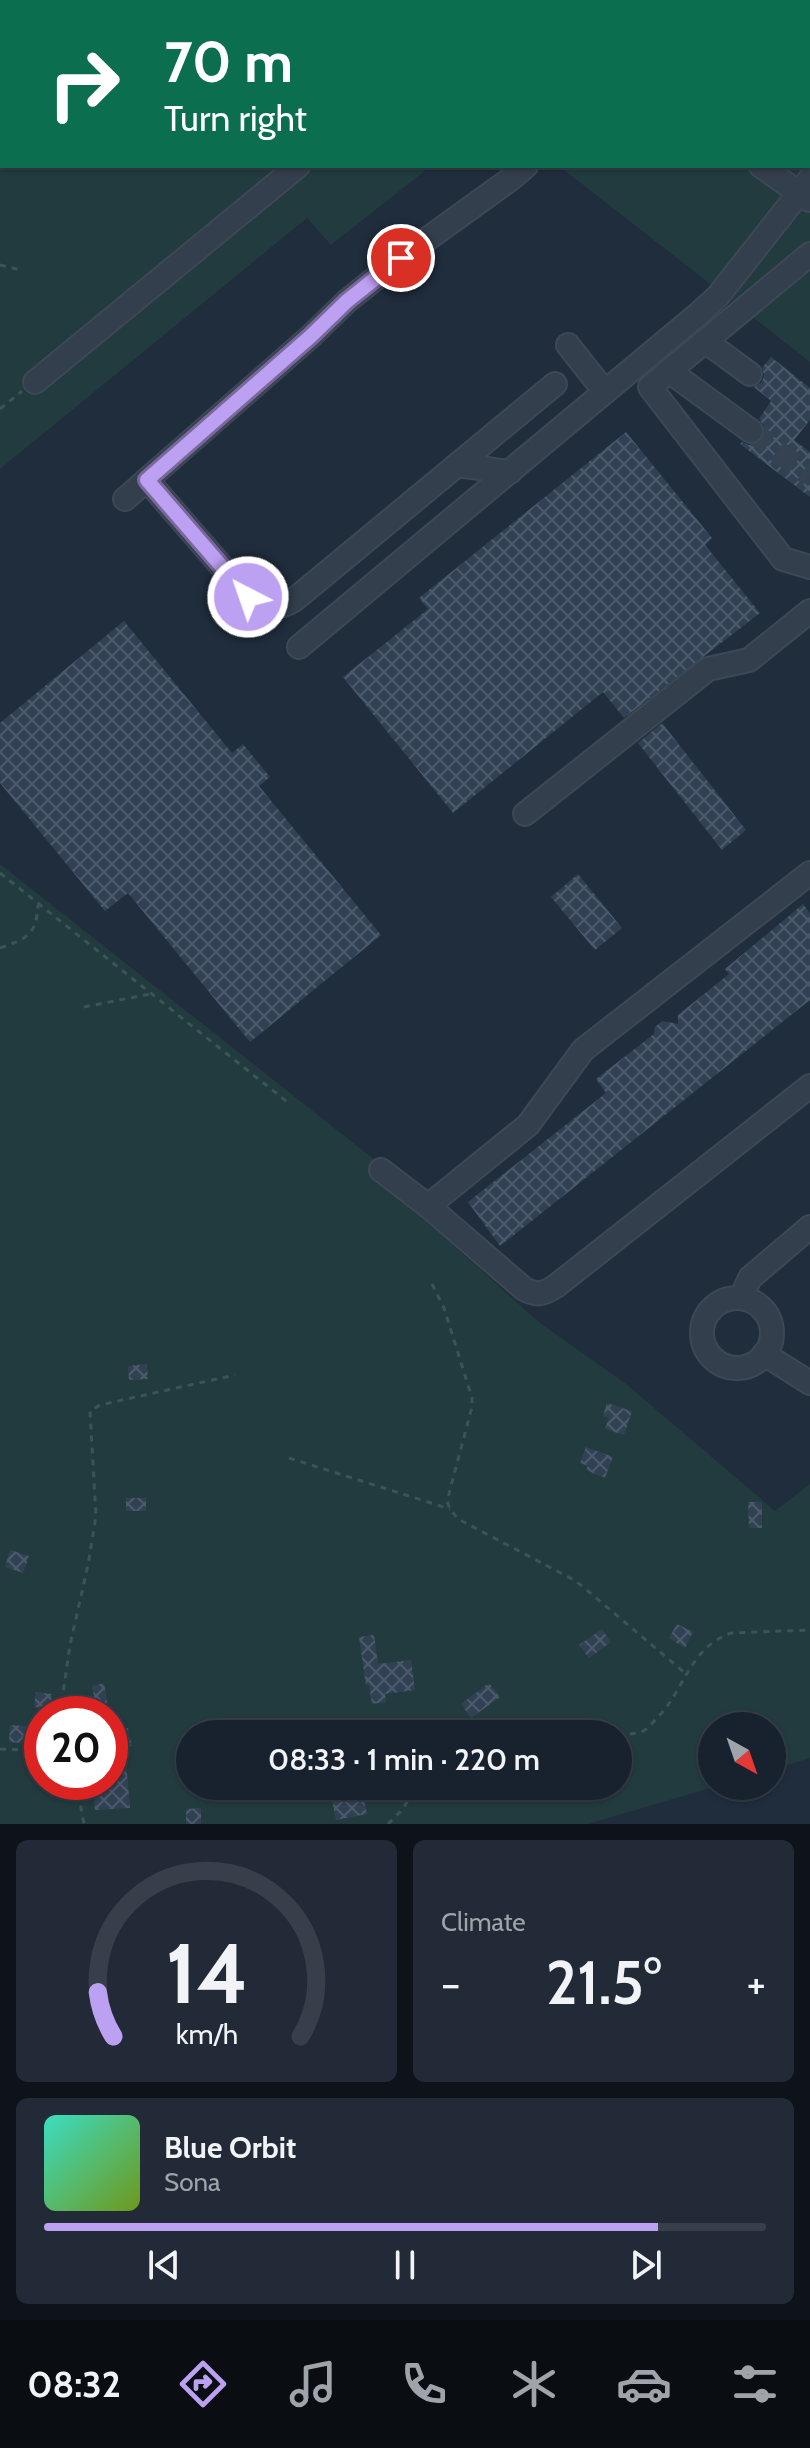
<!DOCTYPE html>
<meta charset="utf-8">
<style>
:root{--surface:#18222e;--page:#212a36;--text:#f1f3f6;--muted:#9fa4aa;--line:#363f4a;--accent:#bca0f2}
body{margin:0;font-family:Cabin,sans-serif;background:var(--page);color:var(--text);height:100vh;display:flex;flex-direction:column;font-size:30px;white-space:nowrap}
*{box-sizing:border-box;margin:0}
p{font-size:26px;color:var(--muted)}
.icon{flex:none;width:44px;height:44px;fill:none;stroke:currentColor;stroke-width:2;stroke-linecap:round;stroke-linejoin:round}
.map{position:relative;height:1824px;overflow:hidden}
.side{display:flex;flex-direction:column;gap:16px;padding:16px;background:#0d1319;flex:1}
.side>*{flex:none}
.banner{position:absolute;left:0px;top:0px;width:810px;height:168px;box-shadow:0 2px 6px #0004,0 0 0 2px var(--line);background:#0b6e4f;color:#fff;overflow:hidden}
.needle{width:52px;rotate:140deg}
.buttons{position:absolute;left:698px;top:1712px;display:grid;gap:16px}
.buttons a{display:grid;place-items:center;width:88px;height:88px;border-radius:50%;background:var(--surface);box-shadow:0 2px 6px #0004,0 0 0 2px var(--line);font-size:40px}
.speed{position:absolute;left:24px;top:1696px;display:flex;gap:16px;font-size:40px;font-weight:700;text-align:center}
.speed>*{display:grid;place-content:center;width:104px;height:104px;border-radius:50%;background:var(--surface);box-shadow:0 2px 6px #0004,0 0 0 2px var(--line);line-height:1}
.speed .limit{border:12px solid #d22;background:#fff;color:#111}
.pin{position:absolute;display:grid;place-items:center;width:68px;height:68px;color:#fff;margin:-34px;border:4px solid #fff;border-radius:50%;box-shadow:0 2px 8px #0007}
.me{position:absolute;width:88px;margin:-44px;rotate:319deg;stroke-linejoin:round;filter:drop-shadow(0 0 6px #0008)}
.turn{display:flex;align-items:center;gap:28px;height:168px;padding:0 32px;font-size:36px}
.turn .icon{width:104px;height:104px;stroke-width:2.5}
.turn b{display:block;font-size:56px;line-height:68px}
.big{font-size:60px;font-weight:600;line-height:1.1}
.side .widget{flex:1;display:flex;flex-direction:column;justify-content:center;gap:12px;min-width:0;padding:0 28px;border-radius:12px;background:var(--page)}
.side .dial{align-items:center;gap:0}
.dial svg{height:208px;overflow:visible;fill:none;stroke:var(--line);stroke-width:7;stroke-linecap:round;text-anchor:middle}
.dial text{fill:var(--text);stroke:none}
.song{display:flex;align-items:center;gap:24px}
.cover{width:96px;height:96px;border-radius:12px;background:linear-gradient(135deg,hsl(170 70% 55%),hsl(80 70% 35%))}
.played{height:8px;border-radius:4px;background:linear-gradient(90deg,var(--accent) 85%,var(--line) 85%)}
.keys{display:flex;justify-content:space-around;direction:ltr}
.heat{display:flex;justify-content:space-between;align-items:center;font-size:44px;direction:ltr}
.side .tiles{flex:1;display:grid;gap:16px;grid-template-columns:1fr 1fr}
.widget:last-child{grid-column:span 2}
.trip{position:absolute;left:176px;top:1720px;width:456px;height:80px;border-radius:40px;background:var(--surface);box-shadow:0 2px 6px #0004,0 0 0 2px var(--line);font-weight:600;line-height:80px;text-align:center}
.dock{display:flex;height:128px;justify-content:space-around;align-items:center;background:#0a0e12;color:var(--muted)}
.dock .icon{width:56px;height:56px}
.dock .on{color:var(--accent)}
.dock b{font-size:36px;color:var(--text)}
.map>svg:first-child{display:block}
.green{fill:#223b3e;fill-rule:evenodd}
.building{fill:url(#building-cross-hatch)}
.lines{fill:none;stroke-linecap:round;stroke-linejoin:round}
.minor-tunnel{stroke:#354252;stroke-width:22;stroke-dasharray:22 11;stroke-linecap:butt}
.minor-casing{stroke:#3d4856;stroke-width:26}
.path{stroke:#3b5456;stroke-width:3;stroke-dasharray:6 6;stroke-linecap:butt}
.minor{stroke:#343f4d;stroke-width:22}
.route-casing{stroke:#7a689d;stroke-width:20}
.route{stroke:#bca0f2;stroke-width:14}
</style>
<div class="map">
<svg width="810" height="1824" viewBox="0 0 810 1824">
<defs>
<pattern id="building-cross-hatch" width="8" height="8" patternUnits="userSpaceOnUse" patternTransform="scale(2)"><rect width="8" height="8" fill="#314154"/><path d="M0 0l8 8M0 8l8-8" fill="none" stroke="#4c5a6b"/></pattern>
</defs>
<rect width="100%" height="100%" fill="#202d3d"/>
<g class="green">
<polygon points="0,0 141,0 143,2 2,2 2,166 274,166 286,180 303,166 431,166 331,245 307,218 0,469"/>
<polygon points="808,23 810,24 810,362 559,166 808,166"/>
<path d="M 0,864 L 380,1164 L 372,1173 L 540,1323 L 625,1383 L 775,1511 L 810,1484 L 810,1758 L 772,1770 L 772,1726 L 712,1726 L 712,1786 L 717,1786 L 588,1824 L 0,1824 ZM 42,1714 L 110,1714 L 110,1782 L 42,1782 ZM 190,1734 L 618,1734 L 618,1786 L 190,1786 Z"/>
</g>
<g class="building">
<polygon points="771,357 810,388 810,420 794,440 810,452 810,497 740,444 742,442 749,445 757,443 765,433 764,426 759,419 771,401 754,387 762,382 764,375 762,368"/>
<polygon points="626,432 712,538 705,545 760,613 624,718 603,692 453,813 343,677 428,609 419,598"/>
<polygon points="124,621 232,753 243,744 270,777 259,786 381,935 250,1042 128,893 105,911 0,783 0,723"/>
<polygon points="662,723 746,830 722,850 638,743"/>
<polygon points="578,874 622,928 595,950 551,897"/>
<polygon points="803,904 810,913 810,1000 500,1246 468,1202 606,1093 596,1079 654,1034 655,1027 662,1021 678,1024 678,1015 729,974 725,969"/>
<polygon points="147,1364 148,1379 129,1380 128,1366"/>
<polygon points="607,1403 632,1411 624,1435 605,1429 609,1418 603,1416"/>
<polygon points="586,1447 613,1457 605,1478 586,1470 588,1466 580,1463"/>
<rect x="126" y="1498" width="20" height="13"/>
<polygon points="748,1502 762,1502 762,1528 749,1528"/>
<polygon points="10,1550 29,1556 23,1573 5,1567"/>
<polygon points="677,1624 693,1632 685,1648 669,1638"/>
<polygon points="602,1629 611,1642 589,1658 579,1645"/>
<polygon points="374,1635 378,1664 411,1660 415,1690 385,1694 386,1702 372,1704 369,1685 366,1685 359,1637"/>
<polygon points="104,1683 108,1708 86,1712 83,1698 94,1696 92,1686"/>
<polygon points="489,1683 500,1697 471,1718 461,1704"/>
<polygon points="36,1692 52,1694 50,1709 34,1707"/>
<polygon points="10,1725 42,1727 42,1742 21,1740 21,1743 9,1742"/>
<polygon points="128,1728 132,1746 125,1748 130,1808 95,1810 93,1782 110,1782 110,1739 115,1737 114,1732"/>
<polygon points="362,1793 367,1814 336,1820 332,1800"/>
<polygon points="201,1808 201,1824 186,1824 186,1809"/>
</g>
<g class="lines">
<polyline class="minor-tunnel" points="751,431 810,476"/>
<defs>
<g id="minor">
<polyline points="294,0 295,2"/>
<polyline points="543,0 546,2"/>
<polyline points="499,2 501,0"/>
<polyline points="770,2 771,0"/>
<polyline points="808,62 810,60"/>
<polyline points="761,166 809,200"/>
<polyline points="810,254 650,387 783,559 810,567"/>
<polyline points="705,341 750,374"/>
<polyline points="568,345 605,392"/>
<polyline points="669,371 751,431"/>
<polyline points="35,382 298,166"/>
<polyline points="457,465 510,472"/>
<path d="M 147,480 L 248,597 C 263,608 278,610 294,600 L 555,384"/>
<polyline points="125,499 311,336 347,301 401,258 512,178 526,166"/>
<polyline points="299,647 696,316 718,296 810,179"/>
<polyline points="525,814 708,669 749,660 810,611"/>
<path d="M 381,1170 L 428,1206 L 524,1289 C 537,1296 544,1294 556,1286 L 810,1086"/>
<polyline points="428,1206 528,1125 583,1050 810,873"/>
<polyline points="741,1298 750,1278 810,1227"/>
<circle cx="737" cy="1333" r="35"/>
<polyline points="764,1354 810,1383"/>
</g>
</defs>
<use href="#minor" class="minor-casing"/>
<g class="path">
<polyline points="0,265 21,270"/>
<polyline points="0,409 22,391"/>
<polyline points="0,873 291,1105"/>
<path d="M 0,948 C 27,938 36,936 38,905"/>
<polyline points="84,1007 150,994"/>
<polyline points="432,1284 444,1308 472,1398 472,1407 447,1501 450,1509 458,1519 576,1581 685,1673"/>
<polyline points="289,1458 450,1509"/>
<polyline points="60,1714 70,1645 88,1565 96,1516 90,1411 100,1405 235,1375"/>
<path d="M 618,1736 C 626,1734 636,1734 643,1731 C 648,1729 653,1722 657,1718 C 685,1690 689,1648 731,1633 L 810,1630"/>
<polyline points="0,1749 42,1751"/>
<polyline points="76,1782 84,1824"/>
<polyline points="388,1824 401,1811 418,1786"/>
</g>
<use href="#minor" class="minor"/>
</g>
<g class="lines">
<defs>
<polyline id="route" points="248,597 147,480 311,336 347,301 401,258"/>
</defs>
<use href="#route" class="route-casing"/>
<use href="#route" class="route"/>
</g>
</svg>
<div class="buttons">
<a><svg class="needle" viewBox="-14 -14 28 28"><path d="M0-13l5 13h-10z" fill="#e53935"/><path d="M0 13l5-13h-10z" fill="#9fa4aa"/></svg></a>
</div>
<div class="speed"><div class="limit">20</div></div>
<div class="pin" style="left:401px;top:258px;background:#d93025"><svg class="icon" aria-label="arrive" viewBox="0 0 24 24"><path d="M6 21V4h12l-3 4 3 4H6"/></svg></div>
<svg class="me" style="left:248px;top:597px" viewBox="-20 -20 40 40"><circle r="17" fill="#bca0f2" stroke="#fff" stroke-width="3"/><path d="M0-11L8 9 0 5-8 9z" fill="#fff"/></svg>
<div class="trip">08:33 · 1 min · 220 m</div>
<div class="banner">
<div class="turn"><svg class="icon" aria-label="right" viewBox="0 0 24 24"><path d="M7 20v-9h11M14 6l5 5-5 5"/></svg><div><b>70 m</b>Turn right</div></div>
</div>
</div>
<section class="side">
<div class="tiles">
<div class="widget dial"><svg viewBox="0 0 100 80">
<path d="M14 69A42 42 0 1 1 86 69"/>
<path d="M14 69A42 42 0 0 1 8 52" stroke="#bca0f2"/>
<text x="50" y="56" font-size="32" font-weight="700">14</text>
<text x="50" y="72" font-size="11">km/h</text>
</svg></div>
<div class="widget"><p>Climate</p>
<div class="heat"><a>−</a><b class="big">21.5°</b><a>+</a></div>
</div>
<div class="widget">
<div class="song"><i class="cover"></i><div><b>Blue Orbit</b><p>Sona</p></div></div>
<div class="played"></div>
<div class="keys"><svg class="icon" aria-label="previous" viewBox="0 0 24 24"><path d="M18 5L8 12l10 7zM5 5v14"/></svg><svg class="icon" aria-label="pause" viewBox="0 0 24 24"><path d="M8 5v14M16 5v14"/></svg><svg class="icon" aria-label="next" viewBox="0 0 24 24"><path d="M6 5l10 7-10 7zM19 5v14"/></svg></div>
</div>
</div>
</section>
<nav class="dock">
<b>08:32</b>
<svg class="icon on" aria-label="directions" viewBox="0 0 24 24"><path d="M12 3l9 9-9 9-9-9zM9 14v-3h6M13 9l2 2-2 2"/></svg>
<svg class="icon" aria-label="music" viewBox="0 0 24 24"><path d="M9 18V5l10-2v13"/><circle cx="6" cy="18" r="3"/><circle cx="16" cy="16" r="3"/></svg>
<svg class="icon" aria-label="phone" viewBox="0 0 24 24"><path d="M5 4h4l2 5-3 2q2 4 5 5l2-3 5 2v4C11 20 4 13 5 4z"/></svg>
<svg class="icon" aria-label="climate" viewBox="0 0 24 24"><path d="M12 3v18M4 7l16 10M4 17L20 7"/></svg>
<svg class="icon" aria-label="car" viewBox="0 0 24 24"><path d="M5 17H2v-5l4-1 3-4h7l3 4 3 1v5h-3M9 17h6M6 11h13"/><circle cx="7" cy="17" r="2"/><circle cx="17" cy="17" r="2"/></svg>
<svg class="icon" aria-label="filters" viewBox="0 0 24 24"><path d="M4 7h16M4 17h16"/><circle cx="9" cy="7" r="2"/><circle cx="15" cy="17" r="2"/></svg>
</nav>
